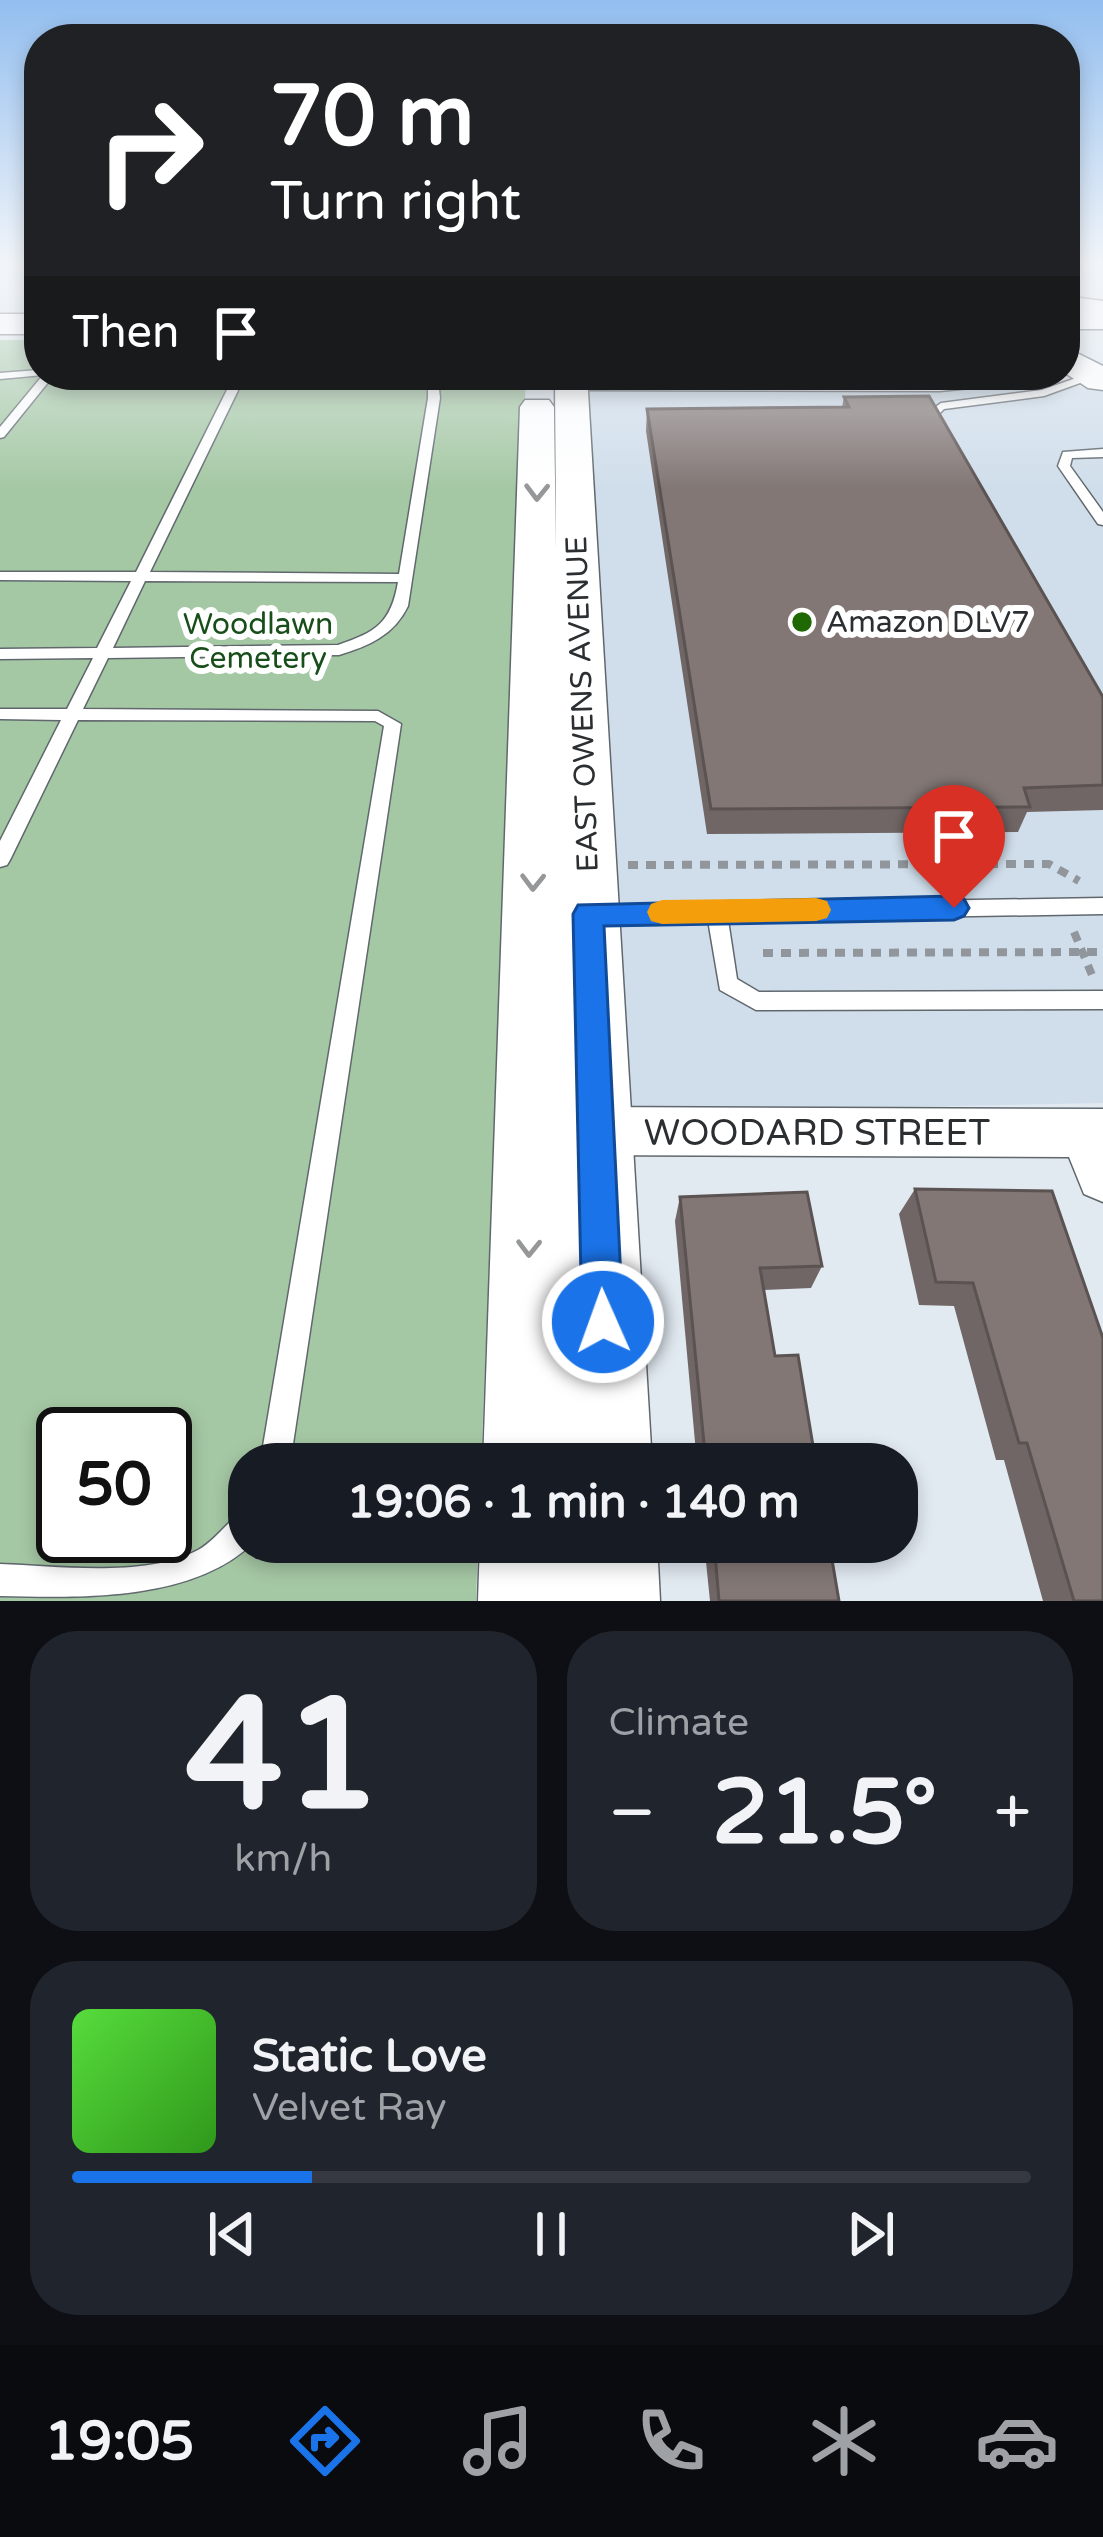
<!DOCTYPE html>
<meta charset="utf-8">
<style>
:root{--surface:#171b24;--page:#20242c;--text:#f1f3f6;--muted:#9ea1a6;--line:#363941;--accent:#1a73e8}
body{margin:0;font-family:"Varela Round",sans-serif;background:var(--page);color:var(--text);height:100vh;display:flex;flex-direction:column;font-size:45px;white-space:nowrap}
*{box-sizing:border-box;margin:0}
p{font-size:39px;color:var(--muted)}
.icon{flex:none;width:66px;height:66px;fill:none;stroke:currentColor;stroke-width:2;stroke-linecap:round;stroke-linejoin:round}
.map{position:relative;height:1601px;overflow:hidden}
.sheet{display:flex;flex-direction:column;gap:30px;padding:30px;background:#0d0f14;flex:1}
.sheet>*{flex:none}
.hud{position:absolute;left:24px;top:24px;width:1056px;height:366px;border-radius:48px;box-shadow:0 6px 18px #0003;background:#202124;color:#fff;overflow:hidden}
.speed{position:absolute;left:36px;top:1407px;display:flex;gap:24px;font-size:60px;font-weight:700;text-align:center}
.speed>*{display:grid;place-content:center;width:156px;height:156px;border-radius:50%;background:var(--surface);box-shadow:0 6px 18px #0003;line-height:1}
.speed .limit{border:6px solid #111;border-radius:18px;background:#fff;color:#111}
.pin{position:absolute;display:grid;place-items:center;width:102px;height:102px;color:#fff;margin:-123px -51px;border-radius:50% 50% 50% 0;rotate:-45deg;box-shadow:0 0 12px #0007}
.pin .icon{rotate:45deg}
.me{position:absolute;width:132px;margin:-66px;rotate:358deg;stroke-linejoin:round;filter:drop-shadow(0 0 9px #0008)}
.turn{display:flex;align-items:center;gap:42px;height:252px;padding:0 48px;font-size:54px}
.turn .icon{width:156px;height:156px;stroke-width:2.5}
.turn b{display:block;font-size:84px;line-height:102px}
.then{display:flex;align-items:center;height:114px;padding:0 48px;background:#0003;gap:24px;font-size:45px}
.big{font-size:90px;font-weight:700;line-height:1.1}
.sheet .tile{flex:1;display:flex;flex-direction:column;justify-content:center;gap:18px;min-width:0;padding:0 42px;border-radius:48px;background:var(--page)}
.sheet .dial{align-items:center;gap:0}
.dial b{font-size:156px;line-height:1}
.song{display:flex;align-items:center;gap:36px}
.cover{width:144px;height:144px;border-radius:18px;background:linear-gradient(135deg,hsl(110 70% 55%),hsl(110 70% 35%))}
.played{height:12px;border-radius:6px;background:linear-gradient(90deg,var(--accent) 25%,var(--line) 25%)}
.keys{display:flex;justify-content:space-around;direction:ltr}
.heat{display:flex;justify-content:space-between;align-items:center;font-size:66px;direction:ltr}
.sheet .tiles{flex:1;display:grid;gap:30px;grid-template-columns:1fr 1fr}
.tile:last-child{grid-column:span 2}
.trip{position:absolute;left:228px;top:1443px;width:690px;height:120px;border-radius:48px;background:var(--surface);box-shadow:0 6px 18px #0003;font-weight:700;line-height:120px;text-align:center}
.tabs{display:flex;height:192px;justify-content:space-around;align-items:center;background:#090b0e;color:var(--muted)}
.tabs .icon{width:84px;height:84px}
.tabs .current{color:var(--accent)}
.tabs b{font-size:54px;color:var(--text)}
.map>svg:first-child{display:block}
.built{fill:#d0deeb}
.green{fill:#a5c8a4;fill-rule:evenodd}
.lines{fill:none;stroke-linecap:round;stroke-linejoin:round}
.service-casing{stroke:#60686e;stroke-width:3}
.minor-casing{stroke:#60686e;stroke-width:3}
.secondary-casing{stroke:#60686e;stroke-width:3}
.primary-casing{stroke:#60686e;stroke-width:3}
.path{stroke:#90969c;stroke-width:8;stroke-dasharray:10 8;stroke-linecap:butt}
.service{fill:#fff;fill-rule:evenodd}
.minor{fill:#fff;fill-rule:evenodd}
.secondary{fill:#fff;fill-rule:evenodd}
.primary{fill:#fff;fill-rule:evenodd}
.wall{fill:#706665}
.building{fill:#827775;stroke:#5b5352;stroke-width:3}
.oneway{stroke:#969798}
.route{fill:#1a73e8;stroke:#114b97;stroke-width:3}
.slow{fill:#f59e0b}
.poi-dot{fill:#1f6905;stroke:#fff;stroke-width:4.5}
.labels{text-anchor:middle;stroke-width:12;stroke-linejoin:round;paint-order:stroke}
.poi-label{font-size:30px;fill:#2c2f32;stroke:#fff;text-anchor:start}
.park-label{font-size:30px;fill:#184e1a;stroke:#fff}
.street-label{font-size:30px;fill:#2c2f32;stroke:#fff}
.near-street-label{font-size:36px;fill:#2c2f32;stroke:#fff}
</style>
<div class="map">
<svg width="1103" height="1601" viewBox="0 0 1103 1601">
<rect width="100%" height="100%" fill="#e1e9f1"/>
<polygon class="built" points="579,375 1030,375 1103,392 1103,1103 620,1113"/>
<path class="green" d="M 0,340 L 39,340 L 39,375 L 526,375 L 481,1464 L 249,1464 L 249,1542 L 478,1542 L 476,1601 L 0,1601 ZM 63,1434 L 165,1434 L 165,1536 L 63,1536 Z"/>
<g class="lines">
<defs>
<g id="service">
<polygon points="39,370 39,375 43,375 0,379 0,373"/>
<polygon points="43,375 54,375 4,437 0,438 0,427"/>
<path d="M 219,375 L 262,375 L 244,378 L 150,572 L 399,574 L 428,398 L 428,390 L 414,375 L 425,375 L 439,389 L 440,398 L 408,606 C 394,635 369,646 339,655 L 108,658 L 83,709 L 378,711 L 401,724 L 290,1464 L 260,1464 L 384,726 L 375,721 L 78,720 L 10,860 L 7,865 L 0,867 L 0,841 L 61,720 L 0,719 L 0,709 L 67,709 L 93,658 L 0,659 L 0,649 L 97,648 L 131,581 L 0,580 L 0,572 L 136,572 L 233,378 ZM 145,581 L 398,582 C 391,623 376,632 338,645 L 113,648 Z"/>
<polygon points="1007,375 1021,375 1001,385 940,391 571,390 565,387 571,384 940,385 999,379"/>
<polygon points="1079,377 1096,377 1101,380 1096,383 1080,383 1044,396 944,409 939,414 948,430 942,434 938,432 927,413 941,403 1042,390"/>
<polygon points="1103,449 1103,457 1072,458 1070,466 1103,512 1103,525 1098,524 1058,466 1063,452"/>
<polygon points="1103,898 1103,914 728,920 737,979 759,992 1103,991 1103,1009 756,1010 720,990 708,920 600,922 593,920 590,914 593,908 600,906"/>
<path d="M 249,1509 L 249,1542 L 254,1542 C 194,1601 84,1598 0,1596 L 0,1564 C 58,1566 146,1578 198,1550 C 218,1539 229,1517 249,1509 Z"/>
</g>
<polygon id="minor" points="578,1107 1103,1109 1103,1202 1084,1194 1069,1157 578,1155 560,1148 552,1131 560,1114"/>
<g id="secondary">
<polygon points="1065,296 1103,301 1103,319 1065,314"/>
<polygon points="555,375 587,375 652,1464 483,1464 520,407 525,400 549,400 554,407 556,551"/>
<polygon points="480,1542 657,1542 660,1601 478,1601"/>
</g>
<g id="primary">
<rect x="1065" y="309" width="38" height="20"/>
<rect x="0" y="314" width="39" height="20"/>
<polygon points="1065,347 1103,366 1103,390 1088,388 1065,373"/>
</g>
</defs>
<use href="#service" class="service-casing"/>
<use href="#minor" class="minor-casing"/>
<use href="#secondary" class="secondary-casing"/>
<use href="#primary" class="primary-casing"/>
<g class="path">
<polyline points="628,865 1049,864 1079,881"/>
<polyline points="1074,932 1092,975"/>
<polyline points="763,953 1103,952"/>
</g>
<use href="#service" class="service"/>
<use href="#minor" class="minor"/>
<use href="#secondary" class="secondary"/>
<use href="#primary" class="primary"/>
</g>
<g class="wall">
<polygon points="844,397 1103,697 1103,810 1027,812 1018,832 707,834 646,431 647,409 842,407"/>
<polygon points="915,1189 1052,1191 1103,1601 1043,1601 1004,1460 996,1460 954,1306 919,1305 899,1214"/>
<polygon points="680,1197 822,1266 811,1288 764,1290 775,1356 816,1464 697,1464 675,1221"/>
<polygon points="704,1542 829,1542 839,1601 710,1601"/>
</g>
<g class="building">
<polygon points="929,396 1103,697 1103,785 1024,788 1030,807 711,809 647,409 849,407 844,397"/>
<polygon points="915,1189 1052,1191 1103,1338 1103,1601 1074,1601 1027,1443 1019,1443 973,1283 936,1282"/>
<polygon points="807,1192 822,1266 760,1268 775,1356 798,1355 816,1464 706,1464 680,1197"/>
<polygon points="714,1542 829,1542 839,1601 719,1601"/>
</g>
<defs><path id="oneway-chevron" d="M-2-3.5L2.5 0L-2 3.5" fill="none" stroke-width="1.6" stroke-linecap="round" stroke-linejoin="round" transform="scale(3)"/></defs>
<g class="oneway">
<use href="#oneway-chevron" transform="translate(537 492) rotate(91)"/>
<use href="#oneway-chevron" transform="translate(533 882) rotate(91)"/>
<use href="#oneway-chevron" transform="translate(529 1248) rotate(91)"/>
</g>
<linearGradient id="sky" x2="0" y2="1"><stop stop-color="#92beef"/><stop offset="0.54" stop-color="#f2f5f9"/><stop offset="1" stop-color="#f2f5f9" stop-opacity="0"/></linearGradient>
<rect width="1103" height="488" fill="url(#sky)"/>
<polygon class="route" points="954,896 964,899 969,908 964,916 954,920 604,926 623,1322 617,1336 603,1342 588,1336 582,1322 573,914 578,905"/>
<polygon class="slow" points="816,898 827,901 831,910 827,918 816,921 662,924 651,921 647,912 651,904 662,900"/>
<circle class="poi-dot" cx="802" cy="622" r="12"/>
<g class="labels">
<g class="poi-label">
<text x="826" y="632">Amazon DLV7</text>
</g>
<g class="park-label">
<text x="258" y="634">Woodlawn<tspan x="258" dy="34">Cemetery</tspan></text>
</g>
<g class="street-label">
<text transform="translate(582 704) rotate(-92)" y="10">EAST OWENS AVENUE</text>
</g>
<g class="near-street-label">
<text x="817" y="1145">WOODARD STREET</text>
</g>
</g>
</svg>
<div class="speed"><div class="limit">50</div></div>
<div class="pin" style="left:954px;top:908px;background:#d93025"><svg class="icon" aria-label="arrive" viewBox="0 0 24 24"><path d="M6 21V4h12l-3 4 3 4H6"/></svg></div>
<svg class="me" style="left:603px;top:1322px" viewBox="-20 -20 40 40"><circle r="17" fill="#1a73e8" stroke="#fff" stroke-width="3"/><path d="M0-11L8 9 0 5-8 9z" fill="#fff"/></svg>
<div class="trip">19:06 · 1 min · 140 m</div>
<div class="hud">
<div class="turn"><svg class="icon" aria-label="right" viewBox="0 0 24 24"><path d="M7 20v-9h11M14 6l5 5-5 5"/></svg><div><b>70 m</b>Turn right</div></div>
<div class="then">Then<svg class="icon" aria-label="arrive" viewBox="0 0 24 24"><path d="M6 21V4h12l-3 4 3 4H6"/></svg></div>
</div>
</div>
<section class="sheet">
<div class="tiles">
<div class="tile dial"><b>41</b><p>km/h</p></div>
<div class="tile"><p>Climate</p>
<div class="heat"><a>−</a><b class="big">21.5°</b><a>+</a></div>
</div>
<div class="tile">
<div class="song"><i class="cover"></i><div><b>Static Love</b><p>Velvet Ray</p></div></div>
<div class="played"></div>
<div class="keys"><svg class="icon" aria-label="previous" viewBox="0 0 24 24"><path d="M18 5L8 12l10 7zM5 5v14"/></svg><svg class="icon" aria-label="pause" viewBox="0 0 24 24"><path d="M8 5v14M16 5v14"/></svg><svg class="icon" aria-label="next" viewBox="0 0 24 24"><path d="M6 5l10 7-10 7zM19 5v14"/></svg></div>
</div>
</div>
</section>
<nav class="tabs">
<b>19:05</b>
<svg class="icon current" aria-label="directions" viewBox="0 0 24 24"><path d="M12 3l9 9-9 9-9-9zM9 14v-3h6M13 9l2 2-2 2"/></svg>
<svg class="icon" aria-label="music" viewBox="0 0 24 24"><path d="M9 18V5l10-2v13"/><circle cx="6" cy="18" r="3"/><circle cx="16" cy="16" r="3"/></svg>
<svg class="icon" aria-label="phone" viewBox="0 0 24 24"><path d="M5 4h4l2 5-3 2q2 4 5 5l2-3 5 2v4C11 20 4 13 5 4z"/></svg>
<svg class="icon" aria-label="climate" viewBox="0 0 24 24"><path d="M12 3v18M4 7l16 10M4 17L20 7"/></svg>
<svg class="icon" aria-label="car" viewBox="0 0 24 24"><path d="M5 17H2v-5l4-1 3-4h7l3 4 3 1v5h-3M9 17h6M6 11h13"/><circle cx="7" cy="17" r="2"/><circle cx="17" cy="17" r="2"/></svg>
</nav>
